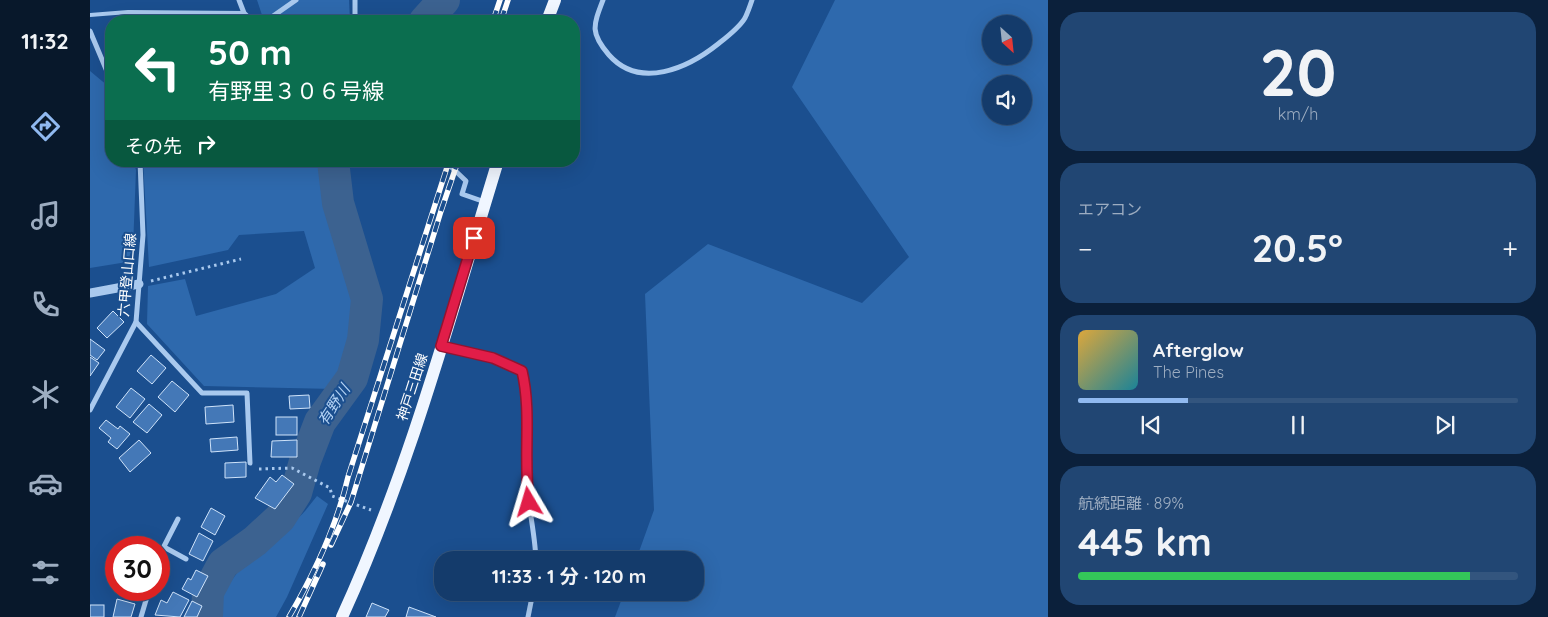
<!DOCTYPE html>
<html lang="ja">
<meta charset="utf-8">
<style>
:root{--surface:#143b6b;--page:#214673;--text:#f1f3f6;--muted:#9dadc1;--line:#33557e;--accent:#90b9f0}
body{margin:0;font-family:Quicksand,"Noto Sans JP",sans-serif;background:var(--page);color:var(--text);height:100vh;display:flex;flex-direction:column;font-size:19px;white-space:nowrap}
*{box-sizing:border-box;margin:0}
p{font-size:16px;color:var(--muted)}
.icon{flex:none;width:28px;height:28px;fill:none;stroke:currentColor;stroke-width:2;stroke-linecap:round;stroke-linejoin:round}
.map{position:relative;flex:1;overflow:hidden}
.sheet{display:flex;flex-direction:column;gap:12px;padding:12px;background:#0b203b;width:500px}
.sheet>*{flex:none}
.top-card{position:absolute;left:15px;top:15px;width:475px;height:152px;border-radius:20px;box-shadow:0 5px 20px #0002,0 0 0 1px var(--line);background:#0b6e4f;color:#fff;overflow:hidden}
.needle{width:32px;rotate:153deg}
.tools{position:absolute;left:892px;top:15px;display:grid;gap:10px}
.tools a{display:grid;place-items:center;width:50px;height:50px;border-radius:50%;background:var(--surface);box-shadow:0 5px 20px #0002,0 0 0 1px var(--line);font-size:25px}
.speed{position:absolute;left:15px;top:536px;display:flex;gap:10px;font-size:25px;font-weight:700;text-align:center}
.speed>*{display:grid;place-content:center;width:65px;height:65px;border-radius:50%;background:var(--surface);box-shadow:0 5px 20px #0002,0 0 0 1px var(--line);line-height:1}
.speed .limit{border:8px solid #d22;background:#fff;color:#111}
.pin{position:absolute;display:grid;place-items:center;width:42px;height:42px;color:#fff;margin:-21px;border-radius:10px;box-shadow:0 2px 8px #0006}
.me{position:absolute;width:55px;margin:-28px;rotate:353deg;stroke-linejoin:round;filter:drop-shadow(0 0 4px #0008)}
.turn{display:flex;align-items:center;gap:18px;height:105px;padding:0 20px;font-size:22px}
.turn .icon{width:65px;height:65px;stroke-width:2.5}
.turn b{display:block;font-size:35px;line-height:42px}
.then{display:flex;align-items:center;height:48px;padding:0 20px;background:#0003;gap:10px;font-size:19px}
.big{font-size:38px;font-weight:700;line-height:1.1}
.sheet .widget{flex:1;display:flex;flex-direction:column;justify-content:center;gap:8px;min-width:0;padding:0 18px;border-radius:20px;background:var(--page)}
.sheet .dial{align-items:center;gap:0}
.dial b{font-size:65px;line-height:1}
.song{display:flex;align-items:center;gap:15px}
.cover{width:60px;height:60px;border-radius:8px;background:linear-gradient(135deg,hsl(40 70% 55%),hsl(190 70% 35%))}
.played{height:5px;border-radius:2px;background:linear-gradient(90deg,var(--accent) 25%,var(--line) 25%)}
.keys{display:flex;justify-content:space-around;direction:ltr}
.heat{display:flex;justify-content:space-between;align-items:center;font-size:28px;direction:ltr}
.charge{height:8px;border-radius:4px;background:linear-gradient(90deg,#34c759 89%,var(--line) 0)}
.trip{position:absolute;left:344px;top:551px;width:270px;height:50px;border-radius:20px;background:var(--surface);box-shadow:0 5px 20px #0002,0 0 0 1px var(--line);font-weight:700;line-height:50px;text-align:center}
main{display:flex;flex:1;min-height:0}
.tabs{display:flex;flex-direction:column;width:90px;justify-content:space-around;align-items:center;background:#08182b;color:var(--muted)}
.tabs .icon{width:35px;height:35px}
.tabs .on{color:var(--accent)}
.tabs b{font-size:22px;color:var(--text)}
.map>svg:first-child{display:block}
.green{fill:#2e69ad;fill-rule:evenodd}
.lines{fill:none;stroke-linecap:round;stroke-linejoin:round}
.river{stroke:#3c6290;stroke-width:32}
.building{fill:#4478b7;stroke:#cfe3fa}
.path{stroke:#a9c9ee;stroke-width:3;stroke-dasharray:2.5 4;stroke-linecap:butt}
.service{stroke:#a9c9ee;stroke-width:4}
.minor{stroke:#a9c9ee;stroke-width:5}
.tertiary{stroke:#a9c9ee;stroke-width:9}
.primary{stroke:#f0f6ff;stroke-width:12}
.rail-casing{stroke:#fff;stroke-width:5.5}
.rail{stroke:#1b4f8f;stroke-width:4;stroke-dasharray:11;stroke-linecap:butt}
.route-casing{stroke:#92132f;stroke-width:12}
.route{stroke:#e11d48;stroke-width:9}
.labels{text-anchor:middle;stroke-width:4;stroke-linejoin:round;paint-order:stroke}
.street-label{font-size:14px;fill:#fff;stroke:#1b4f8f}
.water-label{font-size:15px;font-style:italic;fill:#b5d3f5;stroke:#1b4f8f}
</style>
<main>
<nav class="tabs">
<b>11:32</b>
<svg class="icon on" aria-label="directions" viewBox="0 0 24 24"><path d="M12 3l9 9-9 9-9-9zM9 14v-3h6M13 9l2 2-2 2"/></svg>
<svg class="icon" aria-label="music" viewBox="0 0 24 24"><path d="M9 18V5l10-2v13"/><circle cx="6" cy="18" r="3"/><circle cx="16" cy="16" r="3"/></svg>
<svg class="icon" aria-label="phone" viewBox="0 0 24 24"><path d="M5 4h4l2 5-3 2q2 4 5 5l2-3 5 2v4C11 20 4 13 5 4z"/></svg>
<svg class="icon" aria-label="climate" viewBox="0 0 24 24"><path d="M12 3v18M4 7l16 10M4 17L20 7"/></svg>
<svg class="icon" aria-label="car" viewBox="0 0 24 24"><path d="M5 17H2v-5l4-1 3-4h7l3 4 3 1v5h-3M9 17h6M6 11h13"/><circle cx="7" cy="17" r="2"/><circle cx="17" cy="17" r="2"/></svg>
<svg class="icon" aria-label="filters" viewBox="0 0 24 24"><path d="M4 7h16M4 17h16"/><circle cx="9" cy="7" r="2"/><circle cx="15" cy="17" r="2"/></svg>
</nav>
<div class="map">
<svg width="958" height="617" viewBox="0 0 958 617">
<rect width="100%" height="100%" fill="#1b4f8f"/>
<g class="green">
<polygon points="167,0 259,0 260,21 174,21"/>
<path d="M 745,0 L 958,0 L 958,617 L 525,617 L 534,593 L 605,592 L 605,560 L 546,560 L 564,510 L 555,294 L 618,244 L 772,303 L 819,257 L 702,87 ZM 901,24 L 934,24 L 934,56 L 901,56 ZM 901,84 L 934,84 L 934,116 L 901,116 Z"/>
<polygon points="0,71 18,86 21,96 21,161 43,161 46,170 43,248 37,262 0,268"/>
<polygon points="53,161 239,161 240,198 270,304 260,362 245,389 114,386 57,324 58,286 95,279 106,316 186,294 225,268 214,231 149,235 138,250 59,267"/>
<path d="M 227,496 L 238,504 L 197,597 L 186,617 L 127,617 C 135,567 177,549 209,517 C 216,511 221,503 227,496 Z"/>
</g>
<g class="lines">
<g class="river">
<polyline points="335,21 354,0"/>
<polyline points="117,617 118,592 133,564 165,541 190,518 206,493 215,461 230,422 262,378 273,340 277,299 248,203 243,161"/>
</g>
</g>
<g class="building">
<polygon points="23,311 34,322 17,338 7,328"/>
<polygon points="0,339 15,350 7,360 0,355"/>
<polygon points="61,355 76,368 62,384 47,371"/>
<polygon points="0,357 9,363 0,376"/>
<polygon points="82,381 99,395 85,412 68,397"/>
<polygon points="41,388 55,399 40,418 26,407"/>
<polygon points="219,395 220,408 200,409 199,396"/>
<polygon points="59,404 72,415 57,433 43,422"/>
<polygon points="143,405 144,422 116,424 115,407"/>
<rect x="186" y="417" width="21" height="18"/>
<polygon points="16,420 28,429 30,426 40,434 27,449 18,442 21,438 9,428"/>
<polygon points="147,437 148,450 121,452 120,439"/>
<polygon points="49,440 61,453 40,472 29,458"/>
<polygon points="207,440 207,457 181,457 182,441"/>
<polygon points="156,462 156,477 135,478 135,463"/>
<polygon points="192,475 204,484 185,509 165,498 180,477 186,482"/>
<polygon points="121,508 135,516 125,535 111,527"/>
<polygon points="109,533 123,541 113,561 99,554"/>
<polygon points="106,570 118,576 107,597 92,589 98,578 101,580"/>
<polygon points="83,592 99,600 90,617 65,615 71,600 77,603"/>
<polygon points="27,599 45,604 41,617 23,617"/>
<polygon points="102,601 112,606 107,617 94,617"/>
<polygon points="282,603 299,610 295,617 276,617"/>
<rect x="0" y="605" width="14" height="12"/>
<polygon points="319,607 346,617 316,617"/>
</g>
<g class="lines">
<g class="path">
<polyline points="61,281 151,259"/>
<polyline points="169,469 202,468 240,488 242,496 281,510"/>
</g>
<polyline class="service" points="0,15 38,12 154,13"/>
<g class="minor">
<polyline points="149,0 154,13 162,21"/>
<polyline points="265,0 265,21"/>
<path d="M 513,0 C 503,26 500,33 519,55 C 550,90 598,68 628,44 C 637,37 649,28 655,18 C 658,12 660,6 662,0"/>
<polyline points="176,21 206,0"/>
<polyline points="0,31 21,81"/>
<polyline points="355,161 376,181 372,194 395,202"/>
<polyline points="46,322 112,393 157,393 160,463"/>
<path d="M 351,346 L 403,358 L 432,371 C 440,408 433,445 436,483 C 439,509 445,534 446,560"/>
<polyline points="0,410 46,322 53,235 50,161"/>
<polyline points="74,547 96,559"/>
<polyline points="69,556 88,519"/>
<polyline points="51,617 59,590"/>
<polyline points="438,617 443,592"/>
</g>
<polyline class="tertiary" points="0,293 49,284"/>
<g class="primary">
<polyline points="457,21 465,0"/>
<path d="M 252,617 C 319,471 361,314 408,161"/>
</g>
<defs>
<g id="rail">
<polyline points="403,21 410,0"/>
<polyline points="411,21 418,0"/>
<polyline points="241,545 261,502 351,211 368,161"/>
<path d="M 199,617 C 224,574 247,525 258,477 L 359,161"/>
<polyline points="209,617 233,564"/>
</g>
</defs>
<use href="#rail" class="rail-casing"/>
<use href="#rail" class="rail"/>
</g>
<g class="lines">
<defs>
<path id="route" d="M 384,238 L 351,346 L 403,358 L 432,371 C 442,413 433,458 439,502"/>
</defs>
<use href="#route" class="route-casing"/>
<use href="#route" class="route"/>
</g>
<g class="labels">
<g class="street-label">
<text transform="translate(37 275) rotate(-85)" y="5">六甲登山口線</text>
<text transform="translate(322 387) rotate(-72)" y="5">神戸三田線</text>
</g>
<g class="water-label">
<text transform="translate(244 405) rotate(-57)" y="5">有野川</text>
</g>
</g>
</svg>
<div class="tools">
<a><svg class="needle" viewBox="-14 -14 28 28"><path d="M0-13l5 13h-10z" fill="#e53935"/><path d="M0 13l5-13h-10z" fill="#9dadc1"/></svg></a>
<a><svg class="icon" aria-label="sound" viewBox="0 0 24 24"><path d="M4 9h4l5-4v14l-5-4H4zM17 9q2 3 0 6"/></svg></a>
</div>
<div class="speed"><div class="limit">30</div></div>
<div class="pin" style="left:384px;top:238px;background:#d93025"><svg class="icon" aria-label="arrive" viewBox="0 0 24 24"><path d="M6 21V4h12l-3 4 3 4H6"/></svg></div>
<svg class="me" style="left:439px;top:502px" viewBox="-20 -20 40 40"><path d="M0-17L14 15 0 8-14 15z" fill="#e11d48" stroke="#fff" stroke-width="4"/></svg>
<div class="trip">11:33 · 1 分 · 120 m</div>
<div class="top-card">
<div class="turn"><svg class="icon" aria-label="left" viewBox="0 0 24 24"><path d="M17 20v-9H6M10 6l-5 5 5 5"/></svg><div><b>50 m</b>有野里３０６号線</div></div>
<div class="then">その先<svg class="icon" aria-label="right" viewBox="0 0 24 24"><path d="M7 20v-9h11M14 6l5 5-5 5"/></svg></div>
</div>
</div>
<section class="sheet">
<div class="widget dial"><b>20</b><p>km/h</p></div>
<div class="widget"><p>エアコン</p>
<div class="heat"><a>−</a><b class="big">20.5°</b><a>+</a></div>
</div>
<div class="widget">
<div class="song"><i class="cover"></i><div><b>Afterglow</b><p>The Pines</p></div></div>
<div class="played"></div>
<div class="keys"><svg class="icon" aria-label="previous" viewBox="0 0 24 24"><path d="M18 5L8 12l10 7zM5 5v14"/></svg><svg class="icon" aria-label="pause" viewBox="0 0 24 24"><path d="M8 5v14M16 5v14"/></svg><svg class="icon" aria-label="next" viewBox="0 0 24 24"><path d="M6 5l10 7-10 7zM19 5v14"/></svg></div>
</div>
<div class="widget"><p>航続距離 · 89%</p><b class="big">445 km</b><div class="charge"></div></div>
</section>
</main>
